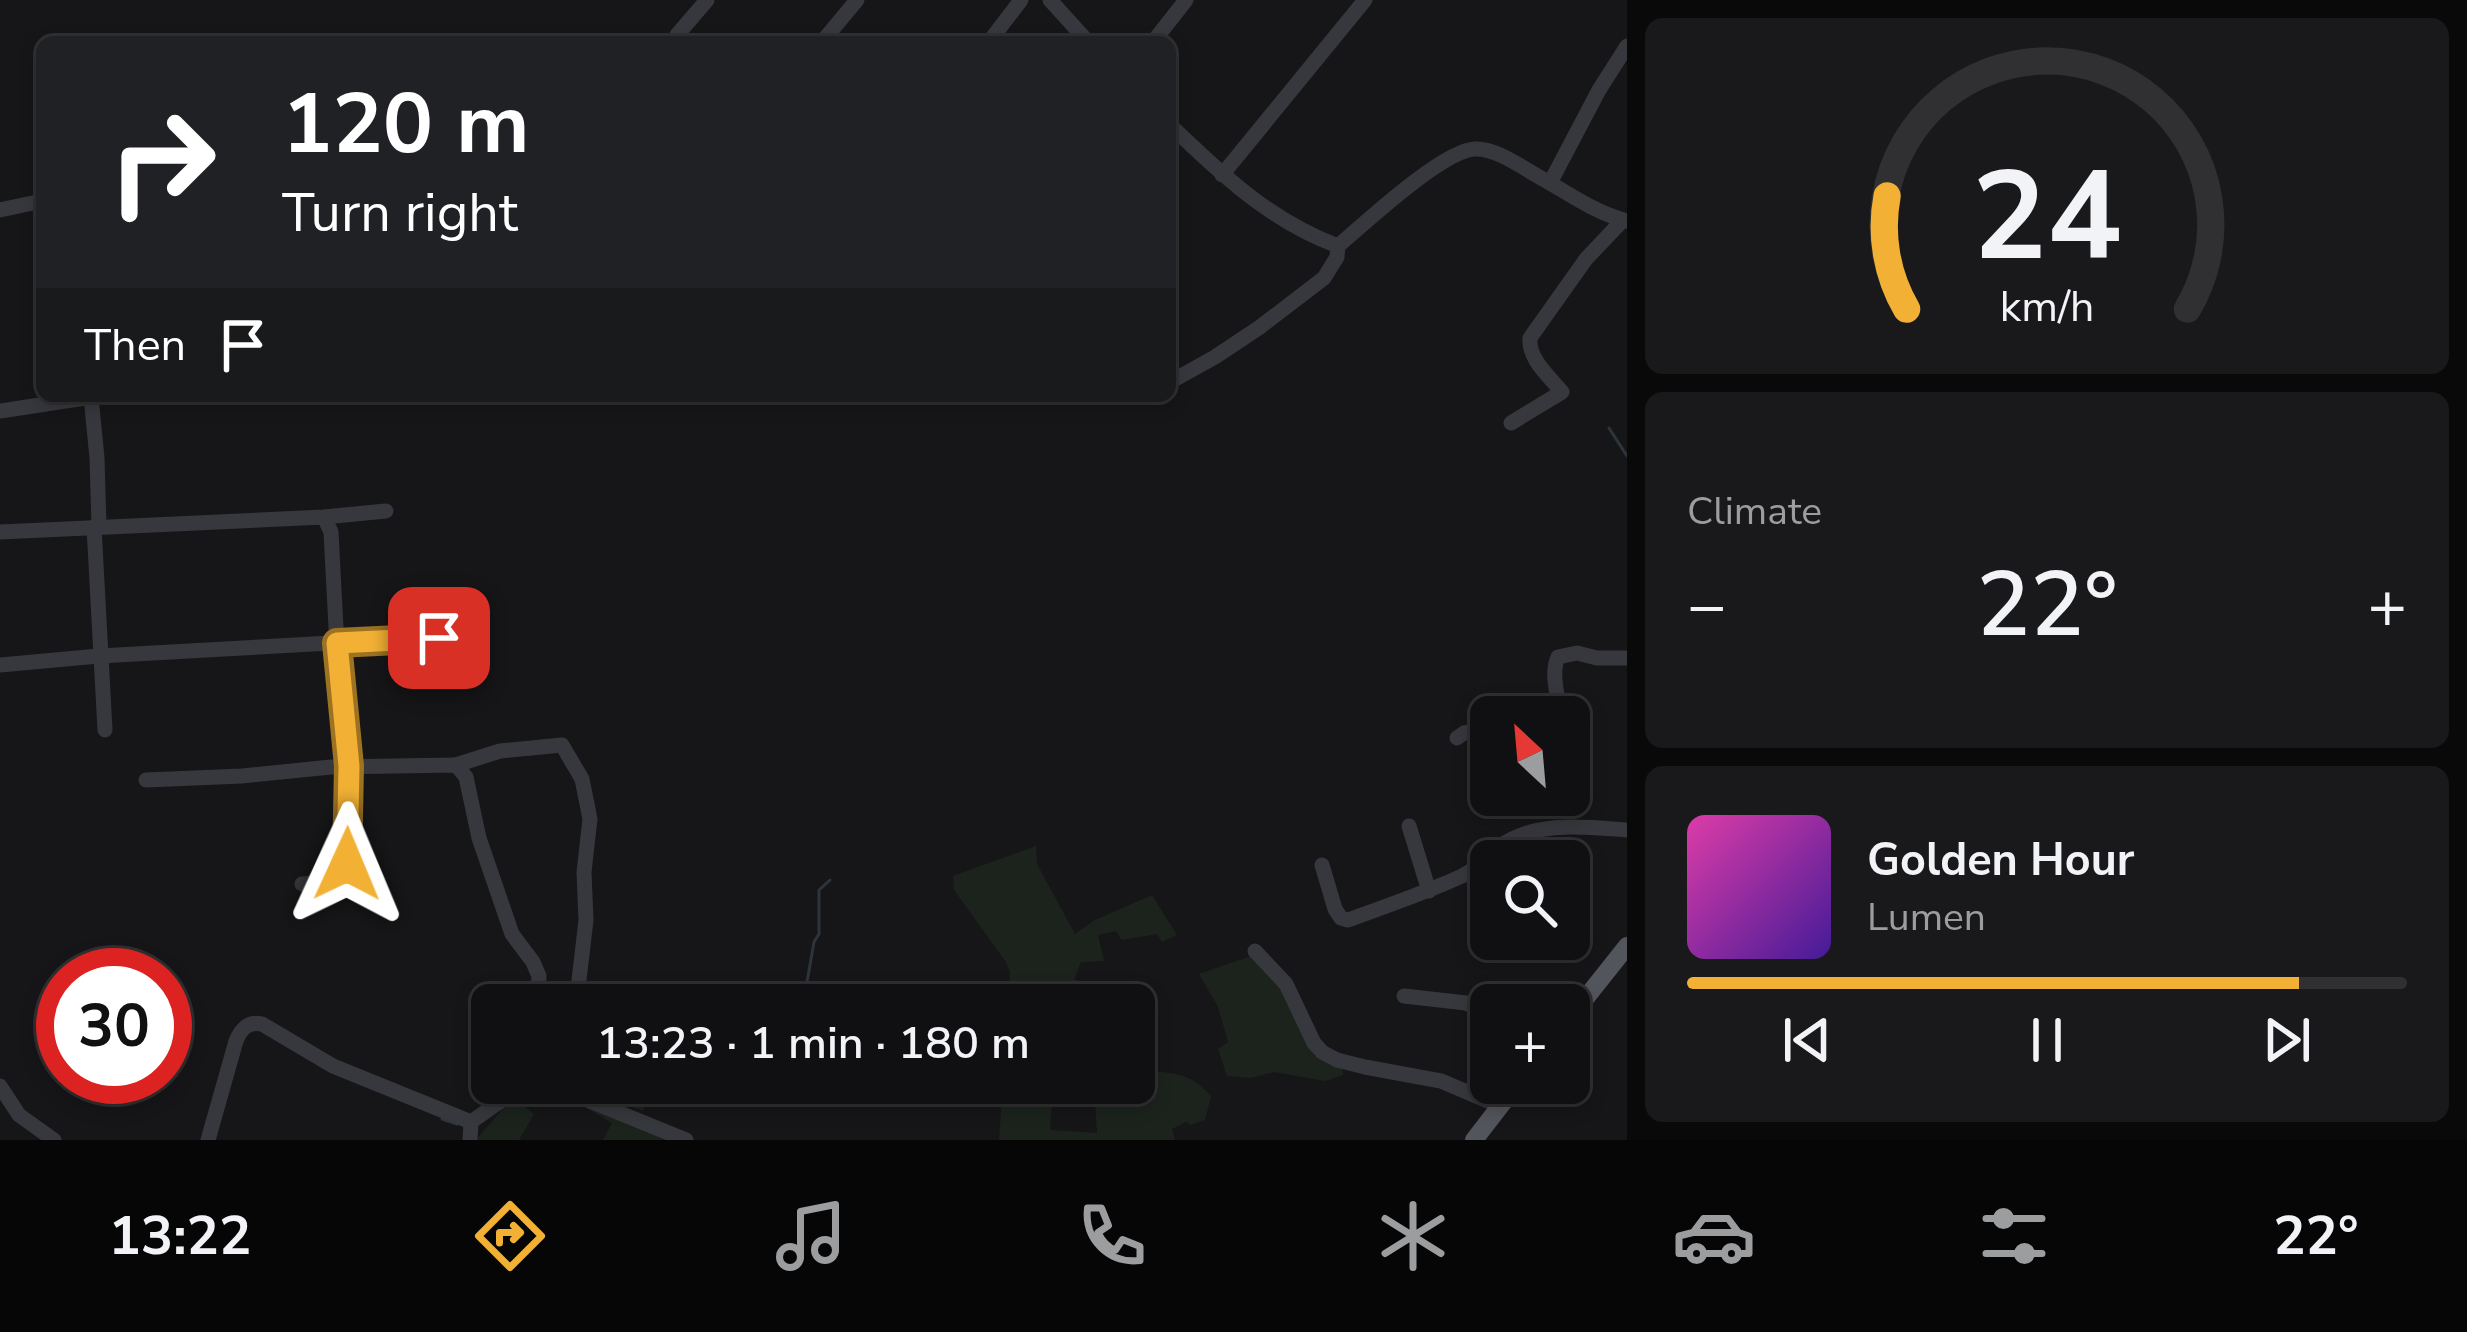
<!DOCTYPE html>
<meta charset="utf-8">
<style>
:root{--surface:#101012;--page:#19191b;--text:#f1f3f6;--muted:#9c9d9f;--line:#303032;--accent:#f2b134}
body{margin:0;font-family:"Nunito Sans",sans-serif;background:var(--page);color:var(--text);height:100vh;display:flex;flex-direction:column;font-size:45px;white-space:nowrap}
*{box-sizing:border-box;margin:0}
p{font-size:39px;color:var(--muted)}
.icon{flex:none;width:66px;height:66px;fill:none;stroke:currentColor;stroke-width:2;stroke-linecap:round;stroke-linejoin:round}
.map{position:relative;flex:1;overflow:hidden}
.side{display:flex;flex-direction:column;gap:18px;padding:18px;background:#09090a;width:840px}
.side>*{flex:none}
.guide{position:absolute;left:36px;top:36px;width:1140px;height:366px;border-radius:18px;box-shadow:0 6px 18px #0003,0 0 0 3px var(--line);background:#202124;color:#fff;overflow:hidden}
.needle{width:78px;rotate:334deg}
.controls{position:absolute;left:1470px;top:696px;display:grid;gap:24px}
.controls a{display:grid;place-items:center;width:120px;height:120px;border-radius:18px;background:var(--surface);box-shadow:0 6px 18px #0003,0 0 0 3px var(--line);font-size:60px}
.speed{position:absolute;left:36px;top:948px;display:flex;gap:24px;font-size:60px;font-weight:700;text-align:center}
.speed>*{display:grid;place-content:center;width:156px;height:156px;border-radius:50%;background:var(--surface);box-shadow:0 6px 18px #0003,0 0 0 3px var(--line);line-height:1}
.speed .limit{border:18px solid #d22;background:#fff;color:#111}
.pin{position:absolute;display:grid;place-items:center;width:102px;height:102px;color:#fff;margin:-51px;border-radius:24px;box-shadow:0 6px 18px #0006}
.me{position:absolute;width:132px;margin:-66px;rotate:1deg;stroke-linejoin:round;filter:drop-shadow(0 0 9px #0008)}
.turn{display:flex;align-items:center;gap:42px;height:252px;padding:0 48px;font-size:54px}
.turn .icon{width:156px;height:156px;stroke-width:2.5}
.turn b{display:block;font-size:84px;line-height:102px}
.then{display:flex;align-items:center;height:114px;padding:0 48px;background:#0003;gap:24px;font-size:45px}
.big{font-size:90px;font-weight:600;line-height:1.1}
.side .widget{flex:1;display:flex;flex-direction:column;justify-content:center;gap:18px;min-width:0;padding:0 42px;border-radius:18px;background:var(--page)}
.side .dial{align-items:center;gap:0}
.dial svg{height:312px;overflow:visible;fill:none;stroke:var(--line);stroke-width:7;stroke-linecap:round;text-anchor:middle}
.dial text{fill:var(--text);stroke:none}
.song{display:flex;align-items:center;gap:36px}
.cover{width:144px;height:144px;border-radius:18px;background:linear-gradient(135deg,hsl(320 70% 55%),hsl(260 70% 35%))}
.played{height:12px;border-radius:6px;background:linear-gradient(90deg,var(--accent) 85%,var(--line) 85%)}
.keys{display:flex;justify-content:space-around;direction:ltr}
.heat{display:flex;justify-content:space-between;align-items:center;font-size:66px;direction:ltr}
.trip{position:absolute;left:471px;top:984px;width:684px;height:120px;border-radius:18px;background:var(--surface);box-shadow:0 6px 18px #0003,0 0 0 3px var(--line);font-weight:600;line-height:120px;text-align:center}
.menu{display:flex;height:192px;justify-content:space-around;align-items:center;background:#060607;color:var(--muted)}
.menu .icon{width:84px;height:84px}
.menu .current{color:var(--accent)}
.menu b{font-size:54px;color:var(--text)}
main{display:flex;flex:1;min-height:0}
.map>svg:first-child{display:block}
.green{fill:#1c231d}
.lines{fill:none;stroke-linecap:round;stroke-linejoin:round}
.stream{stroke:#2c353c;stroke-width:3}
.minor{stroke:#37383d;stroke-width:15}
.major{stroke:#53555c;stroke-width:18}
.route-casing{stroke:#9d7322;stroke-width:30}
.route{stroke:#f2b134;stroke-width:21}
</style>
<main>
<div class="map">
<svg width="1627" height="1140" viewBox="0 0 1627 1140">
<rect width="100%" height="100%" fill="#161618"/>
<g class="green">
<polygon points="1036,846 1037,864 1075,934 1093,921 1152,895 1177,935 1162,942 1157,934 1122,940 1116,931 1098,935 1104,961 1081,962 1074,979 1099,988 1098,1005 1008,1005 1010,972 1006,962 954,890 953,876"/>
<polygon points="1254,955 1289,996 1314,1056 1342,1064 1343,1075 1325,1081 1274,1072 1251,1078 1227,1076 1218,1049 1228,1042 1218,1007 1199,974"/>
<path d="M 1134,1071 C 1165,1072 1190,1070 1211,1096 L 1205,1120 L 1191,1125 L 1186,1122 L 1172,1129 L 1175,1140 L 999,1140 L 1003,1083 L 1053,1083 L 1050,1130 L 1097,1133 L 1094,1083 L 1134,1083 Z"/>
<polygon points="593,1083 650,1084 643,1111 591,1091"/>
<polygon points="534,1087 550,1088 671,1140 603,1140 612,1123 573,1100 532,1092 517,1101 534,1114 519,1140 476,1140 512,1098"/>
</g>
<g class="lines">
<g class="stream">
<polyline points="1609,428 1627,456"/>
<polyline points="803,1005 814,942 819,934 819,890 830,880"/>
<polyline points="498,1094 510,1083"/>
<polyline points="442,1119 457,1124"/>
</g>
<g class="minor">
<polyline points="1050,0 1088,42"/>
<polyline points="677,35 707,0"/>
<polyline points="822,42 857,0"/>
<polyline points="989,42 1021,0"/>
<polyline points="1153,42 1186,0"/>
<path d="M 1170,125 C 1221,174 1270,221 1338,246"/>
<polyline points="1222,175 1365,0"/>
<polyline points="1550,183 1599,90 1627,46"/>
<polyline points="0,210 42,201"/>
<path d="M 1170,382 L 1215,357 L 1260,327 L 1324,278 L 1337,257 L 1338,246 C 1365,223 1443,150 1475,149 C 1497,148 1524,169 1543,179 C 1571,195 1596,213 1627,221"/>
<polyline points="91,397 97,458 99,527"/>
<polyline points="0,411 98,396"/>
<path d="M 1511,423 L 1562,392 C 1549,376 1528,359 1530,338 L 1586,259 L 1622,221"/>
<polyline points="94,527 105,730"/>
<polyline points="0,532 324,517 386,511"/>
<polyline points="0,665 99,656 439,637"/>
<path d="M 1560,717 C 1559,697 1550,675 1558,657 L 1577,653 L 1597,658 L 1627,658"/>
<polyline points="1457,738 1464,733 1491,729"/>
<polyline points="456,765 500,751 562,745 582,779 590,819 584,872 586,920 579,980 579,1005"/>
<polyline points="146,780 242,776 331,767 456,765 466,777 479,838 512,934 533,962 539,976 537,1005"/>
<polyline points="1409,826 1429,891"/>
<path d="M 1322,865 L 1335,909 L 1341,918 L 1348,920 C 1386,906 1425,893 1462,876 C 1478,868 1486,857 1499,847 C 1535,820 1586,827 1627,830"/>
<polyline points="302,884 341,880 347,864 349,767 339,685 331,532 324,517"/>
<polyline points="1255,951 1286,984 1314,1043 1322,1052 1337,1060 1365,1067 1441,1081 1500,1106"/>
<polyline points="1404,996 1466,1003 1491,1015"/>
<polyline points="546,1083 686,1140"/>
<polyline points="0,1086 19,1115 54,1140"/>
<path d="M 208,1140 L 236,1041 C 241,1029 248,1021 262,1024 L 333,1066 L 471,1122 L 519,1088 L 531,1083"/>
<polyline points="470,1140 471,1122"/>
</g>
<g class="major">
<polyline points="1569,1019 1627,946"/>
<polyline points="1474,1140 1518,1083"/>
</g>
</g>
<g class="lines">
<defs>
<polyline id="route" points="347,864 349,766 337,643 439,638"/>
</defs>
<use href="#route" class="route-casing"/>
<use href="#route" class="route"/>
</g>
</svg>
<div class="controls">
<a><svg class="needle" viewBox="-14 -14 28 28"><path d="M0-13l5 13h-10z" fill="#e53935"/><path d="M0 13l5-13h-10z" fill="#9c9d9f"/></svg></a>
<a><svg class="icon" aria-label="search" viewBox="0 0 24 24"><circle cx="10" cy="10" r="6"/><path d="M15 15l6 6"/></svg></a>
<a>+</a>
</div>
<div class="speed"><div class="limit">30</div></div>
<div class="pin" style="left:439px;top:638px;background:#d93025"><svg class="icon" aria-label="arrive" viewBox="0 0 24 24"><path d="M6 21V4h12l-3 4 3 4H6"/></svg></div>
<svg class="me" style="left:347px;top:864px" viewBox="-20 -20 40 40"><path d="M0-17L14 15 0 8-14 15z" fill="#f2b134" stroke="#fff" stroke-width="4"/></svg>
<div class="trip">13:23 · 1 min · 180 m</div>
<div class="guide">
<div class="turn"><svg class="icon" aria-label="right" viewBox="0 0 24 24"><path d="M7 20v-9h11M14 6l5 5-5 5"/></svg><div><b>120 m</b>Turn right</div></div>
<div class="then">Then<svg class="icon" aria-label="arrive" viewBox="0 0 24 24"><path d="M6 21V4h12l-3 4 3 4H6"/></svg></div>
</div>
</div>
<section class="side">
<div class="widget dial"><svg viewBox="0 0 100 80">
<path d="M14 69A42 42 0 1 1 86 69"/>
<path d="M14 69A42 42 0 0 1 9 40" stroke="#f2b134"/>
<text x="50" y="56" font-size="32" font-weight="700">24</text>
<text x="50" y="72" font-size="11">km/h</text>
</svg></div>
<div class="widget"><p>Climate</p>
<div class="heat"><a>−</a><b class="big">22°</b><a>+</a></div>
</div>
<div class="widget">
<div class="song"><i class="cover"></i><div><b>Golden Hour</b><p>Lumen</p></div></div>
<div class="played"></div>
<div class="keys"><svg class="icon" aria-label="previous" viewBox="0 0 24 24"><path d="M18 5L8 12l10 7zM5 5v14"/></svg><svg class="icon" aria-label="pause" viewBox="0 0 24 24"><path d="M8 5v14M16 5v14"/></svg><svg class="icon" aria-label="next" viewBox="0 0 24 24"><path d="M6 5l10 7-10 7zM19 5v14"/></svg></div>
</div>
</section>
</main>
<nav class="menu">
<b>13:22</b>
<svg class="icon current" aria-label="directions" viewBox="0 0 24 24"><path d="M12 3l9 9-9 9-9-9zM9 14v-3h6M13 9l2 2-2 2"/></svg>
<svg class="icon" aria-label="music" viewBox="0 0 24 24"><path d="M9 18V5l10-2v13"/><circle cx="6" cy="18" r="3"/><circle cx="16" cy="16" r="3"/></svg>
<svg class="icon" aria-label="phone" viewBox="0 0 24 24"><path d="M5 4h4l2 5-3 2q2 4 5 5l2-3 5 2v4C11 20 4 13 5 4z"/></svg>
<svg class="icon" aria-label="climate" viewBox="0 0 24 24"><path d="M12 3v18M4 7l16 10M4 17L20 7"/></svg>
<svg class="icon" aria-label="car" viewBox="0 0 24 24"><path d="M5 17H2v-5l4-1 3-4h7l3 4 3 1v5h-3M9 17h6M6 11h13"/><circle cx="7" cy="17" r="2"/><circle cx="17" cy="17" r="2"/></svg>
<svg class="icon" aria-label="filters" viewBox="0 0 24 24"><path d="M4 7h16M4 17h16"/><circle cx="9" cy="7" r="2"/><circle cx="15" cy="17" r="2"/></svg>
<b>22°</b>
</nav>
